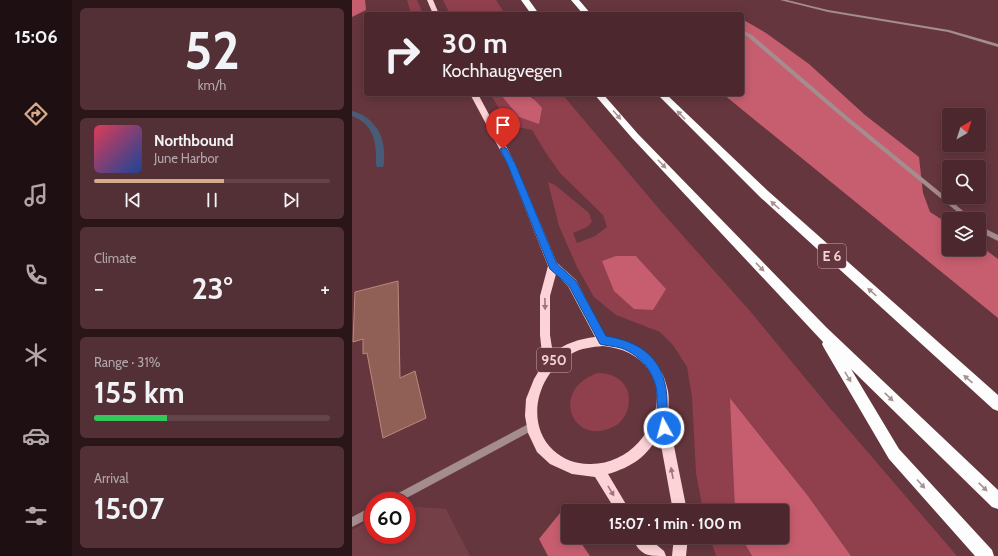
<!DOCTYPE html>
<meta charset="utf-8">
<style>
:root{--surface:#4c282e;--page:#533036;--text:#f1f3f6;--muted:#b2a6aa;--line:#63444a;--accent:#d6ab8b}
body{margin:0;font-family:Cabin,sans-serif;background:var(--page);color:var(--text);height:100vh;display:flex;flex-direction:column;font-size:15px;white-space:nowrap}
*{box-sizing:border-box;margin:0}
p{font-size:13px;color:var(--muted)}
.icon{flex:none;width:22px;height:22px;fill:none;stroke:currentColor;stroke-width:2;stroke-linecap:round;stroke-linejoin:round}
.map{position:relative;flex:1;overflow:hidden}
.details{display:flex;flex-direction:column;gap:8px;padding:8px;background:#2a1619;width:280px}
.details>*{flex:none}
.hud{position:absolute;left:12px;top:12px;width:380px;height:84px;border-radius:4px;box-shadow:0 2px 10px #0003,0 0 0 1px var(--line);background:#4c282e;color:var(--text);overflow:hidden}
.needle{width:26px;rotate:39deg}
.tools{position:absolute;left:590px;top:108px;display:grid;gap:8px}
.tools a{display:grid;place-items:center;width:44px;height:44px;border-radius:4px;background:var(--surface);box-shadow:0 2px 10px #0003,0 0 0 1px var(--line);font-size:20px}
.speed{position:absolute;left:12px;top:492px;display:flex;gap:8px;font-size:20px;font-weight:700;text-align:center}
.speed>*{display:grid;place-content:center;width:52px;height:52px;border-radius:50%;background:var(--surface);box-shadow:0 2px 10px #0003,0 0 0 1px var(--line);line-height:1}
.speed .limit{border:6px solid #d22;background:#fff;color:#111}
.pin{position:absolute;display:grid;place-items:center;width:34px;height:34px;color:#fff;margin:-41px -17px;border-radius:50% 50% 50% 0;rotate:-45deg;box-shadow:0 0 4px #0007}
.pin .icon{rotate:45deg}
.me{position:absolute;width:44px;margin:-22px;rotate:353deg;stroke-linejoin:round;filter:drop-shadow(0 0 3px #0008)}
.turn{display:flex;align-items:center;gap:14px;height:84px;padding:0 12px;font-size:18px}
.turn .icon{width:52px;height:52px;stroke-width:2.5}
.turn b{display:block;font-size:28px;line-height:34px}
.big{font-size:30px;font-weight:700;line-height:1.1}
.details .card{flex:1;display:flex;flex-direction:column;justify-content:center;gap:6px;min-width:0;padding:0 14px;border-radius:6px;background:var(--page)}
.details .dial{align-items:center;gap:0}
.dial b{font-size:52px;line-height:1}
.song{display:flex;align-items:center;gap:12px}
.cover{width:48px;height:48px;border-radius:6px;background:linear-gradient(135deg,hsl(350 70% 55%),hsl(220 70% 35%))}
.played{height:4px;border-radius:2px;background:linear-gradient(90deg,var(--accent) 55%,var(--line) 55%)}
.keys{display:flex;justify-content:space-around;direction:ltr}
.heat{display:flex;justify-content:space-between;align-items:center;font-size:22px;direction:ltr}
.charge{height:6px;border-radius:3px;background:linear-gradient(90deg,#34c759 31%,var(--line) 0)}
.trip{position:absolute;left:209px;top:504px;width:228px;height:40px;border-radius:4px;background:var(--surface);box-shadow:0 2px 10px #0003,0 0 0 1px var(--line);font-weight:700;line-height:40px;text-align:center}
main{display:flex;flex:1;min-height:0}
.tab-bar{display:flex;flex-direction:column;width:72px;justify-content:space-around;align-items:center;background:#1e1012;color:var(--muted)}
.tab-bar .icon{width:28px;height:28px}
.tab-bar .active{color:var(--accent)}
.tab-bar b{font-size:18px;color:var(--text)}
.map>svg:first-child{display:block}
.built{fill:#753f47}
.green{fill:#903f4d;fill-rule:evenodd}
.forest{fill:#c65e6f}
.lines{fill:none;stroke-linecap:round;stroke-linejoin:round}
.stream{fill:#495c77;fill-rule:evenodd}
.building{fill:#905f55;stroke:#bd887e}
.minor{fill:#a58c8e;fill-rule:evenodd}
.major{fill:#fcd3d7;fill-rule:evenodd}
.highway{fill:#fdfdfd;fill-rule:evenodd}
.oneway{fill:#a99093}
.oneway2{fill:#a1757b}
.route{fill:#1a73e8;stroke:#114b97}
.labels{text-anchor:middle;stroke-width:4;stroke-linejoin:round;paint-order:stroke}
.shield{fill:#65363d;stroke:#c7a4a8;stroke-width:1}
.shield-label{font-size:14px;font-weight:bold;fill:#f1d3d6}
</style>
<main>
<nav class="tab-bar">
<b>15:06</b>
<svg class="icon active" aria-label="directions" viewBox="0 0 24 24"><path d="M12 3l9 9-9 9-9-9zM9 14v-3h6M13 9l2 2-2 2"/></svg>
<svg class="icon" aria-label="music" viewBox="0 0 24 24"><path d="M9 18V5l10-2v13"/><circle cx="6" cy="18" r="3"/><circle cx="16" cy="16" r="3"/></svg>
<svg class="icon" aria-label="phone" viewBox="0 0 24 24"><path d="M5 4h4l2 5-3 2q2 4 5 5l2-3 5 2v4C11 20 4 13 5 4z"/></svg>
<svg class="icon" aria-label="climate" viewBox="0 0 24 24"><path d="M12 3v18M4 7l16 10M4 17L20 7"/></svg>
<svg class="icon" aria-label="car" viewBox="0 0 24 24"><path d="M5 17H2v-5l4-1 3-4h7l3 4 3 1v5h-3M9 17h6M6 11h13"/><circle cx="7" cy="17" r="2"/><circle cx="17" cy="17" r="2"/></svg>
<svg class="icon" aria-label="filters" viewBox="0 0 24 24"><path d="M4 7h16M4 17h16"/><circle cx="9" cy="7" r="2"/><circle cx="15" cy="17" r="2"/></svg>
</nav>
<section class="details">
<div class="card dial"><b>52</b><p>km/h</p></div>
<div class="card">
<div class="song"><i class="cover"></i><div><b>Northbound</b><p>June Harbor</p></div></div>
<div class="played"></div>
<div class="keys"><svg class="icon" aria-label="previous" viewBox="0 0 24 24"><path d="M18 5L8 12l10 7zM5 5v14"/></svg><svg class="icon" aria-label="pause" viewBox="0 0 24 24"><path d="M8 5v14M16 5v14"/></svg><svg class="icon" aria-label="next" viewBox="0 0 24 24"><path d="M6 5l10 7-10 7zM19 5v14"/></svg></div>
</div>
<div class="card"><p>Climate</p>
<div class="heat"><a>−</a><b class="big">23°</b><a>+</a></div>
</div>
<div class="card"><p>Range · 31%</p><b class="big">155 km</b><div class="charge"></div></div>
<div class="card"><p>Arrival</p><b class="big">15:07</b></div>
</section>
<div class="map">
<svg width="646" height="556" viewBox="0 0 646 556">
<rect width="100%" height="100%" fill="#65363d"/>
<polygon class="built" points="55,506 94,509 118,556 0,556 0,530 21,519 21,535 55,535"/>
<g class="green">
<polygon points="55,0 65,0 71,14 59,14"/>
<polygon points="91,0 144,0 153,14 98,14"/>
<path d="M 138,94 L 148,94 L 167,117 L 182,98 L 174,94 L 210,94 L 308,210 L 398,311 L 477,407 L 605,556 L 499,556 L 456,496 L 379,399 L 383,511 L 351,511 L 344,473 L 340,397 L 335,367 L 321,345 L 308,332 L 264,315 L 242,297 L 225,267 L 207,226 L 196,182 L 203,185 L 237,213 L 240,222 L 235,227 L 221,233 L 225,243 L 243,236 L 255,227 L 251,215 L 208,173 L 194,153 L 180,130 L 166,127 L 149,111 ZM 264,256 L 284,256 L 314,289 Z"/>
<path d="M 246,373 C 267,373 281,387 276,408 C 274,416 268,424 261,427 C 220,447 197,389 246,373 Z"/>
<polygon points="358,537 389,537 400,556 364,556"/>
</g>
<g class="forest">
<polygon points="0,0 13,0 14,10 0,17"/>
<polygon points="390,19 414,33 457,64 513,115 567,157 571,193 578,212 597,224 597,249 627,249 627,245 646,259 646,318 371,94 390,94"/>
<path d="M 148,94 C 170,94 175,90 190,108 L 187,124 L 167,117 Z"/>
<polygon points="264,256 284,256 314,289 301,310 282,309 262,291 250,261"/>
<polygon points="378,398 456,496 499,556 400,556 389,537 430,537 430,511 383,511"/>
<polygon points="208,513 216,524 216,537 225,537 238,556 196,556 187,539"/>
</g>
<g class="lines">
<path class="stream" d="M 0,111 C 19,116 31,131 32,151 C 32,156 33,162 31,167 L 25,167 L 24,165 C 25,143 22,124 0,116 Z"/>
</g>
<polygon class="building" points="46,281 48,378 63,371 74,418 31,438 15,353 11,354 11,339 1,342 3,292"/>
<g class="lines">
<g class="minor">
<polygon points="428,0 435,0 476,10 597,30 646,44 646,47 596,32 476,12"/>
<polygon points="390,30 400,35 496,117 621,219 614,219 492,119 396,37 390,33"/>
<polygon points="627,223 636,230 646,235 646,241 632,234 627,230"/>
<polygon points="180,422 183,423 184,426 183,429 49,501 35,501 37,498"/>
<polygon points="21,506 21,516 0,527 0,517"/>
</g>
<g class="major">
<polygon points="75,0 81,0 87,14 81,14"/>
<path d="M 118,94 L 126,94 L 163,163 L 205,263 L 224,280 L 254,337 C 287,342 309,357 316,391 C 318,401 315,411 317,421 C 323,451 329,481 335,511 L 321,511 L 307,434 C 296,456 280,467 256,474 L 278,511 L 264,511 L 243,477 L 220,474 L 198,464 L 185,452 L 176,433 L 173,416 L 174,399 L 182,379 L 191,364 L 188,335 L 188,296 L 196,266 L 155,163 ZM 204,274 L 216,286 L 243,337 C 228,339 212,343 201,354 L 198,335 L 198,296 ZM 251,346 C 260,347 269,349 277,353 C 333,382 297,466 237,464 C 223,464 211,459 201,450 C 172,422 186,373 219,354 C 229,348 240,347 251,346 Z"/>
<path d="M 280,537 L 295,537 L 312,551 L 314,556 C 295,556 288,556 280,537 Z"/>
<polygon points="322,537 336,537 334,556 320,556"/>
</g>
<g class="highway">
<polygon points="169,0 177,0 187,14 179,14"/>
<polygon points="219,0 227,0 239,14 231,14"/>
<polygon points="242,94 251,94 286,134 474,327 646,490 646,509 640,507 499,369 547,449 640,550 642,556 623,556 537,459 472,348 470,344 471,342 280,138"/>
<polygon points="305,94 314,94 416,191 646,395 646,411 641,409 408,197"/>
</g>
</g>
<defs><path id="oneway-solid" d="M-6-.8H1V-3.2L6.5 0L1 3.2V.8H-6Z"/></defs>
<g class="oneway">
<use href="#oneway-solid" transform="translate(265 115) rotate(49)"/>
<use href="#oneway-solid" transform="translate(329 115) rotate(-134)"/>
<use href="#oneway-solid" transform="translate(310 164) rotate(46)"/>
<use href="#oneway-solid" transform="translate(423 205) rotate(-138)"/>
<use href="#oneway-solid" transform="translate(408 267) rotate(46)"/>
<use href="#oneway-solid" transform="translate(520 292) rotate(-138)"/>
<use href="#oneway-solid" transform="translate(496 377) rotate(59)"/>
<use href="#oneway-solid" transform="translate(616 379) rotate(-139)"/>
<use href="#oneway-solid" transform="translate(537 397) rotate(44)"/>
<use href="#oneway-solid" transform="translate(569 484) rotate(48)"/>
<use href="#oneway-solid" transform="translate(631 487) rotate(44)"/>
</g>
<g class="oneway2">
<use href="#oneway-solid" transform="translate(193 304) rotate(89)"/>
<use href="#oneway-solid" transform="translate(320 473) rotate(-101)"/>
<use href="#oneway-solid" transform="translate(259 491) rotate(59)"/>
</g>
<path class="route" d="M 151,147 L 154,148 L 163,163 L 205,264 L 224,281 L 254,336 C 298,343 317,367 315,411 C 315,418 319,425 316,432 L 312,434 L 308,432 C 303,419 306,408 305,395 C 304,374 289,355 269,348 C 262,346 255,346 248,344 L 217,286 L 198,269 L 155,163 L 148,149 Z"/>
<g class="labels">
<g class="shield">
<rect x="466" y="244" width="28" height="24" rx="3"/>
<rect x="185" y="348" width="34" height="24" rx="3"/>
</g>
<g class="shield-label">
<text x="480" y="261">E 6</text>
<text x="202" y="365">950</text>
</g>
</g>
</svg>
<div class="tools">
<a><svg class="needle" viewBox="-14 -14 28 28"><path d="M0-13l5 13h-10z" fill="#e53935"/><path d="M0 13l5-13h-10z" fill="#b2a6aa"/></svg></a>
<a><svg class="icon" aria-label="search" viewBox="0 0 24 24"><circle cx="10" cy="10" r="6"/><path d="M15 15l6 6"/></svg></a>
<a><svg class="icon" aria-label="layers" viewBox="0 0 24 24"><path d="M12 4l9 5-9 5-9-5zM3 14l9 5 9-5"/></svg></a>
</div>
<div class="speed"><div class="limit">60</div></div>
<div class="pin" style="left:151px;top:149px;background:#d93025"><svg class="icon" aria-label="arrive" viewBox="0 0 24 24"><path d="M6 21V4h12l-3 4 3 4H6"/></svg></div>
<svg class="me" style="left:312px;top:428px" viewBox="-20 -20 40 40"><circle r="17" fill="#1a73e8" stroke="#fff" stroke-width="3"/><path d="M0-11L8 9 0 5-8 9z" fill="#fff"/></svg>
<div class="trip">15:07 · 1 min · 100 m</div>
<div class="hud">
<div class="turn"><svg class="icon" aria-label="right" viewBox="0 0 24 24"><path d="M7 20v-9h11M14 6l5 5-5 5"/></svg><div><b>30 m</b>Kochhaugvegen</div></div>
</div>
</div>
</main>
